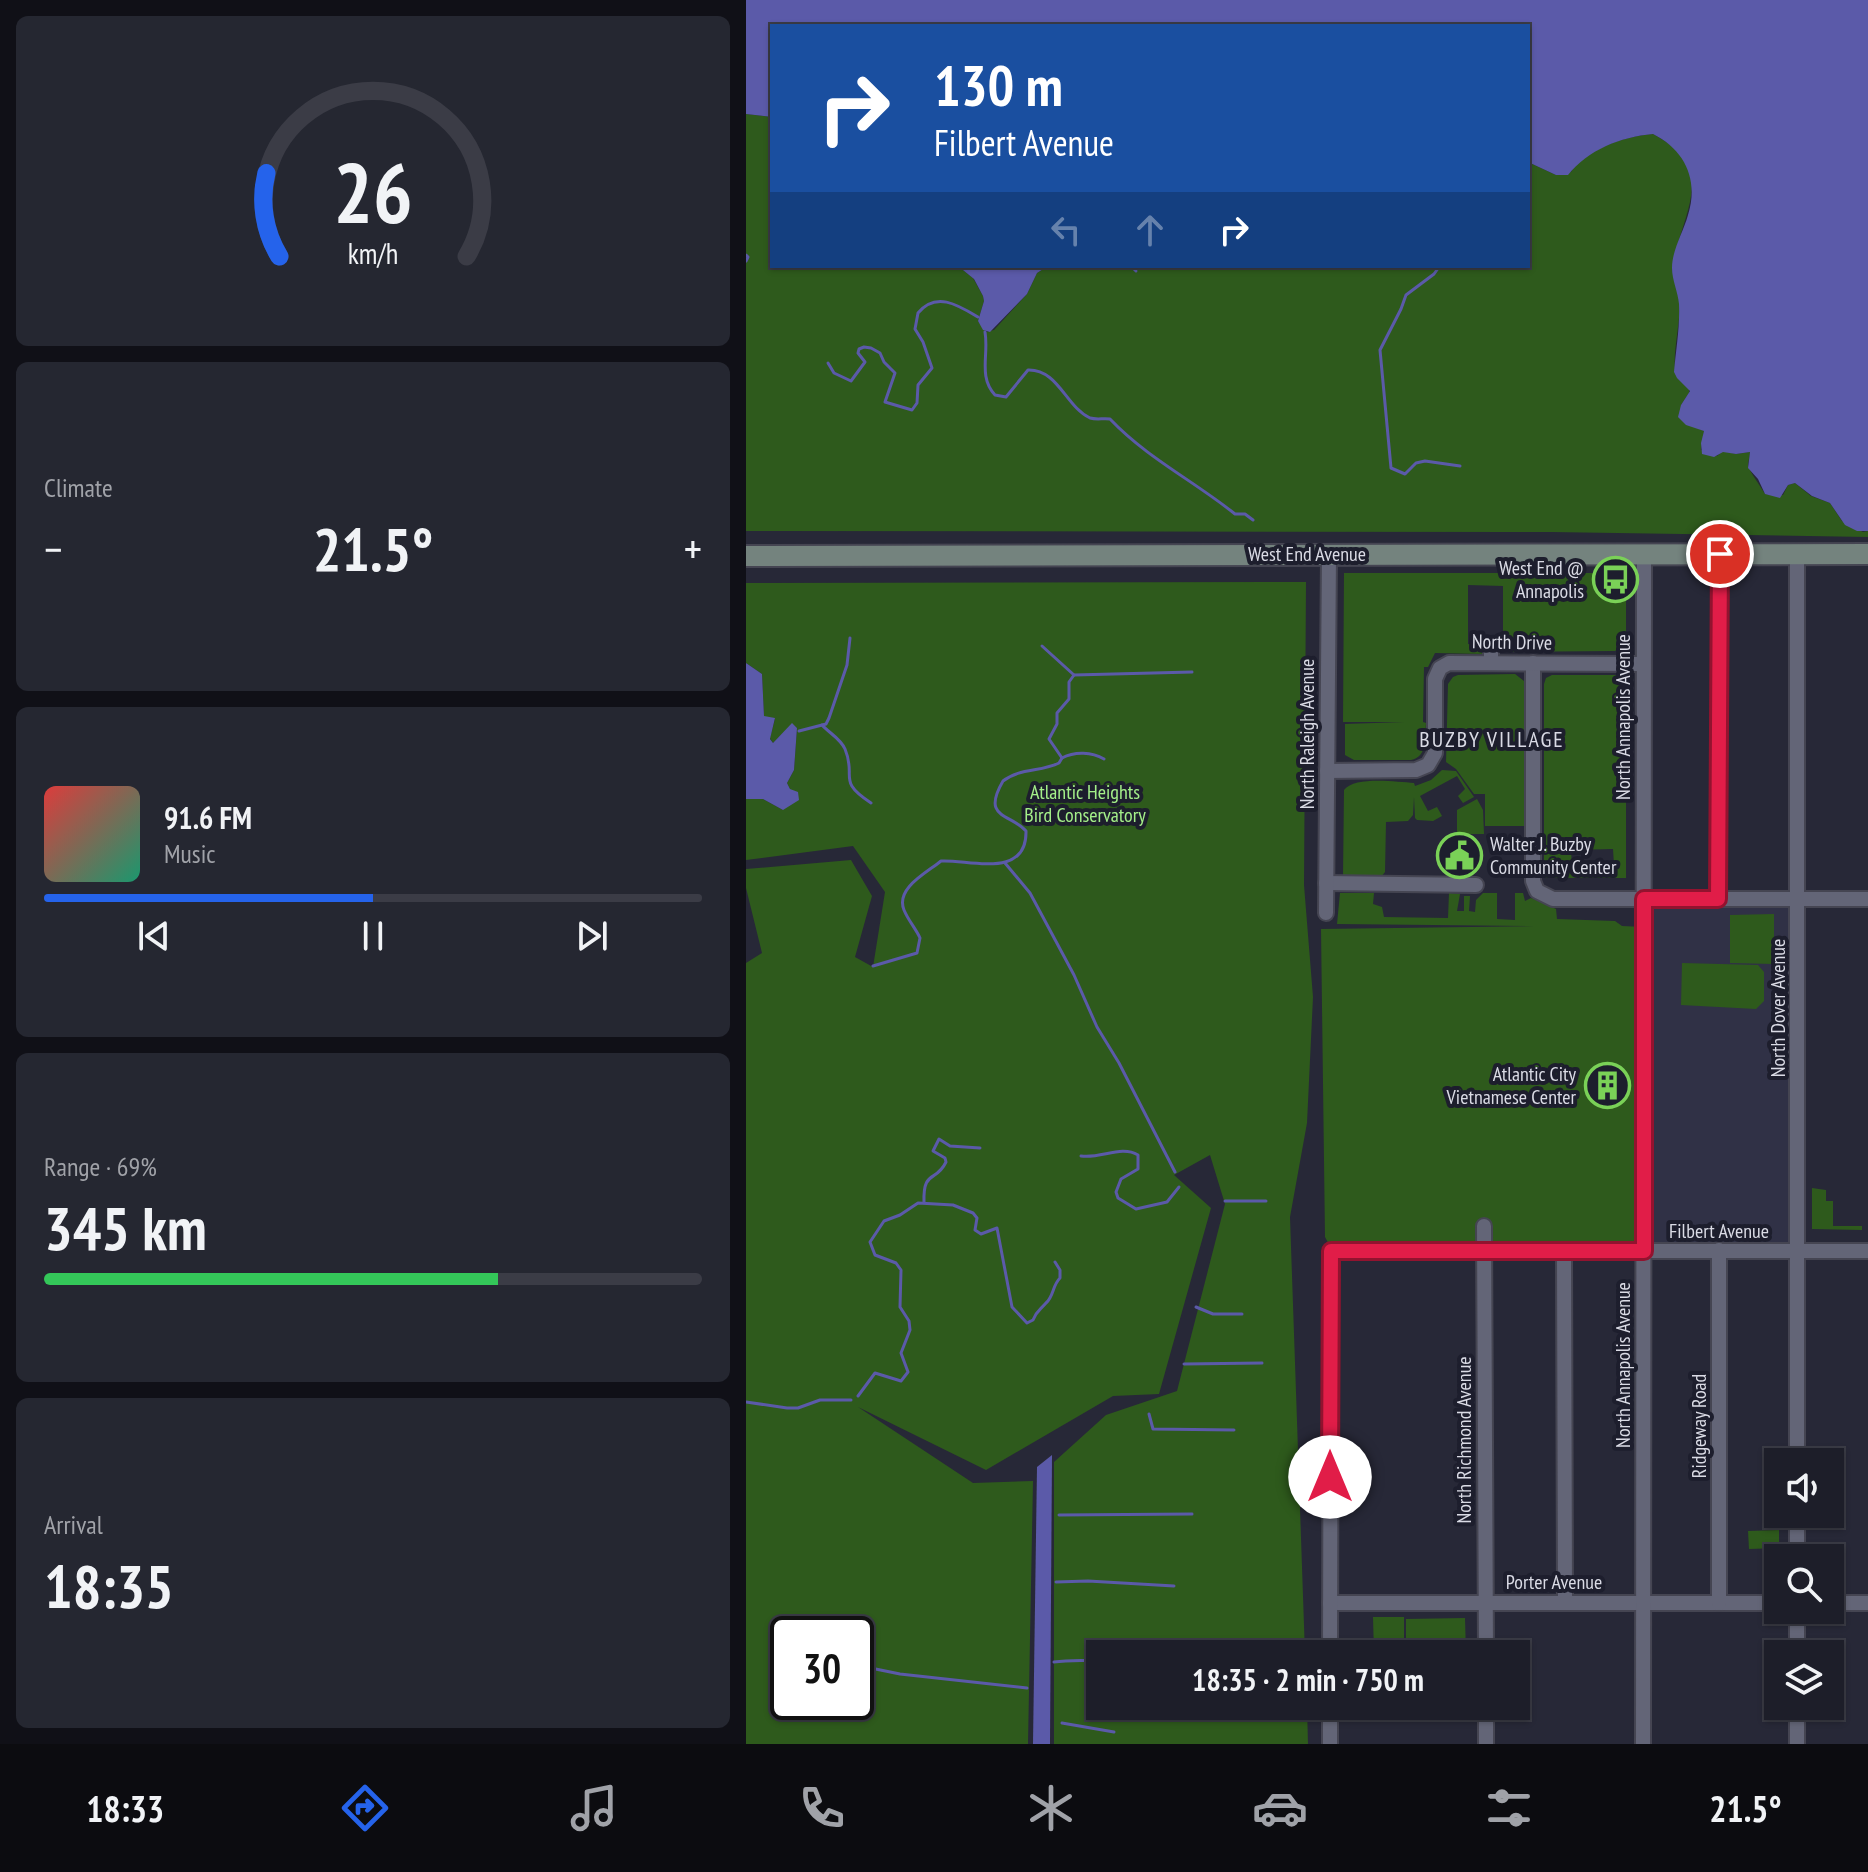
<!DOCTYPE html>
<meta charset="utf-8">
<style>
:root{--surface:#1d1e29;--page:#252731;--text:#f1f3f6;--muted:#a0a2a8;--line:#3b3c46;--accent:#2563eb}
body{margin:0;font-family:"PT Sans Narrow",sans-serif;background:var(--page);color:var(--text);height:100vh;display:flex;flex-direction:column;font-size:30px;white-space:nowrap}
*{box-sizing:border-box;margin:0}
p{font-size:26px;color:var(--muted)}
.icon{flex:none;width:44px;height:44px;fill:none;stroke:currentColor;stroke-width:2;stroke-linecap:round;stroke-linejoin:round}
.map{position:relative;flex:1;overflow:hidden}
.details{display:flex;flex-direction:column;gap:16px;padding:16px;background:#101017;width:746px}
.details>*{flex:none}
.banner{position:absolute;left:24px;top:24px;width:760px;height:244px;border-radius:0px;box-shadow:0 2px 6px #0004,0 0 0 2px var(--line);background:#1a4fa0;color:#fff;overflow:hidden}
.buttons{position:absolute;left:1018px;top:1448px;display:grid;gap:16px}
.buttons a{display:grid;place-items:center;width:80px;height:80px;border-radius:0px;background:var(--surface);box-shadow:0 2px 6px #0004,0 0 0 2px var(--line);font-size:40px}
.speed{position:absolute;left:24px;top:1616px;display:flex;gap:16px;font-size:40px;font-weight:700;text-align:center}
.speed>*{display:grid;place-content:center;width:104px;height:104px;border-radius:50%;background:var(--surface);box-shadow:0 2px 6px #0004,0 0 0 2px var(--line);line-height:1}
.speed .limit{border:4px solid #111;border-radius:12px;background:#fff;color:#111}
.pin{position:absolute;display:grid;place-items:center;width:68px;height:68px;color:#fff;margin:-34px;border:4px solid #fff;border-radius:50%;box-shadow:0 2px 8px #0007}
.me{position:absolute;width:88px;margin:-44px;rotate:0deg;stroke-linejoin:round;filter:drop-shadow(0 0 6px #0008)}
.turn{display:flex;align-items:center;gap:28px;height:168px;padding:0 32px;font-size:36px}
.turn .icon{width:104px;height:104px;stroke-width:2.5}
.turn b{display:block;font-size:56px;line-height:68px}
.lanes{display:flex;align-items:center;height:76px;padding:0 32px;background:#0003;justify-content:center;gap:40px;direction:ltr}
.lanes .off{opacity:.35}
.big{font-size:60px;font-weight:700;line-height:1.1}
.details .card{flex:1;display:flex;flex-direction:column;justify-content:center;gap:12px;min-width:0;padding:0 28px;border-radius:12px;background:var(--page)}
.details .dial{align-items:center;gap:0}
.dial svg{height:208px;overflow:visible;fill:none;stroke:var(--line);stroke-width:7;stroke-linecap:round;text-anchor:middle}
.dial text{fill:var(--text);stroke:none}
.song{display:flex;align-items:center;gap:24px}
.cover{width:96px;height:96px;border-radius:12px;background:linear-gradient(135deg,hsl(0 70% 55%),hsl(160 70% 35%))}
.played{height:8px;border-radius:4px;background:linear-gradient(90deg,var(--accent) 50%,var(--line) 50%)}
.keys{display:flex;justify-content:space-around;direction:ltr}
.heat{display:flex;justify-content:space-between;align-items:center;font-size:44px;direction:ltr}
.charge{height:12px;border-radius:6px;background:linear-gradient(90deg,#34c759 69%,var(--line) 0)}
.trip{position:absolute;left:340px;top:1640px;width:444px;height:80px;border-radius:0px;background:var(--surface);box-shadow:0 2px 6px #0004,0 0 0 2px var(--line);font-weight:700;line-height:80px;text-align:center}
.menu{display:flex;height:128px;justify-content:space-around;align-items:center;background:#0c0c10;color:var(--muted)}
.menu .icon{width:56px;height:56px}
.menu .selected{color:var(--accent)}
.menu b{font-size:36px;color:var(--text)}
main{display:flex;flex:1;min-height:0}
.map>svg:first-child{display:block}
.built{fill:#303146}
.green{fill:#2e5a1c;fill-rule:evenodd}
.water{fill:#5b5aa9}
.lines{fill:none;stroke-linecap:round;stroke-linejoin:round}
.stream{stroke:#5b5aa9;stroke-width:3}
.minor-casing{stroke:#454552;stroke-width:18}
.secondary-casing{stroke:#454552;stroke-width:24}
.minor{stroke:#636577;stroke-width:14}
.secondary{stroke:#74837e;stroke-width:20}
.route-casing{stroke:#92132f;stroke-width:20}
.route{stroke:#e11d48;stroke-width:14}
.labels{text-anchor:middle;stroke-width:8;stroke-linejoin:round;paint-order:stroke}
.street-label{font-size:20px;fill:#dadbe5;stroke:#1d1e2d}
.poi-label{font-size:20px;fill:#dadbe5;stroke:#1d1e2d;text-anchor:end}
.park-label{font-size:20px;fill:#a4ef89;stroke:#1d1e2d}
.neighbourhood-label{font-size:22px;letter-spacing:2px;fill:#dadbe5;stroke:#1d1e2d}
</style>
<main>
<section class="details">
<div class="card dial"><svg viewBox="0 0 100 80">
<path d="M14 69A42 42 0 1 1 86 69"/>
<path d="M14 69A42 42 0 0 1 9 37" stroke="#2563eb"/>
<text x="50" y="56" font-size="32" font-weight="700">26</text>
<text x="50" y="72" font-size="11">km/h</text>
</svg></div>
<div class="card"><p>Climate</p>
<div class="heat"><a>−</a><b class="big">21.5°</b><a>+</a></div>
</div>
<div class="card">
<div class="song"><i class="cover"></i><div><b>91.6 FM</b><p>Music</p></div></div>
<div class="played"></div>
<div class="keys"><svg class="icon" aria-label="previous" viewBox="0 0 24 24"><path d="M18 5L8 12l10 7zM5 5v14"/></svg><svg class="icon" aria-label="pause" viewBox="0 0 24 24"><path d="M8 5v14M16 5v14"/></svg><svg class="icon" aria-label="next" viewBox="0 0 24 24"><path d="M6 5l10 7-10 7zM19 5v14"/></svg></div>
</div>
<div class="card"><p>Range · 69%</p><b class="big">345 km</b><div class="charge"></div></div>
<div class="card"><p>Arrival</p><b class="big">18:35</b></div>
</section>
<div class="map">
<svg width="1122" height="1744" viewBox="0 0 1122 1744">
<rect width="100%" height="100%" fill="#272837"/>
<polygon class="built" points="898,899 1052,900 1051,1251 898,1251"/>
<g class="green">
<path d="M 0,114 L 26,117 L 26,266 L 212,266 L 227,278 L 237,296 L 238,301 L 232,321 L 240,332 L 248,330 L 281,294 L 291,273 L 302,266 L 782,266 L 782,162 L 810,175 L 825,172 C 838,149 881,136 907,134 C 974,169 936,212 927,264 C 925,275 931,284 933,294 C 936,320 927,346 929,369 C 929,378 936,382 943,388 L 943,393 L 935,405 L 944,425 L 958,431 L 955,450 L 971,456 L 977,451 L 990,454 L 1004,452 C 1004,457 1002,461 1002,465 C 1002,469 1017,490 1019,494 L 1037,495 L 1042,485 L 1049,483 L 1065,496 L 1084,503 L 1096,521 L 1117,532 L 1122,531 L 1122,537 L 805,532 L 0,531 Z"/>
<path d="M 598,573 L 880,573 L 880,644 L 869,651 L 745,652 L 745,645 L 757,645 L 757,586 L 722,585 L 722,644 L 737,645 L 737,654 L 689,653 L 682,667 L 678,667 L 677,722 L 680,723 C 679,736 682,757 665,760 L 608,760 L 599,755 L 599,724 L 658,722 L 597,722 Z"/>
<path d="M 560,582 L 558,885 L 567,997 L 561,1123 L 544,1217 L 559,1654 L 354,1654 L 354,1706 L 561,1706 L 562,1744 L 308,1744 L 308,1462 L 360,1415 L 431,1391 L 479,1204 L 464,1155 L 428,1175 L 465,1208 L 413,1394 L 367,1396 L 240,1470 L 112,1407 L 227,1483 L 287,1481 L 282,1744 L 0,1744 L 0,963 L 16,953 L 0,888 L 0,869 L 105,860 L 126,896 L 109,957 L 127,967 L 139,892 L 107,846 L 0,860 L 0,799 L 17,799 L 37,810 L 44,789 L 41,783 L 48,770 L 51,728 L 46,724 L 27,743 L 24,738 L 29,719 L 18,717 L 16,674 L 0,663 L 0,583 ZM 42,1634 L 110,1634 L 110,1702 L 42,1702 Z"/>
<polygon points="769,674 778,681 778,826 739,826 739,794 728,794 710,769 700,762 702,684 707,677 712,675"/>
<path d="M 806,675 L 869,675 L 880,681 L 880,878 L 798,878 L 798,684 L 800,678 ZM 825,850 L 867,849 L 868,865 L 826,866 Z"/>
<path d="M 696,770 L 710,771 L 728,797 L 717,803 L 712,796 L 719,789 L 711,776 L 674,796 L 682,811 L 691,807 L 696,816 L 687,821 L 671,820 L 669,818 L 668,797 L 667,815 L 662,821 L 640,822 L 639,872 L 635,877 L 597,877 L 598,790 C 609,776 650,782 668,783 L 669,786 L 685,780 Z"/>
<polygon points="731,799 737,810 738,834 711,834 711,810"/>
<polygon points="594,893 628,893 627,904 636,907 638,917 702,918 703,893 714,894 711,911 718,911 718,896 724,896 723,911 729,912 730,900 737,893 751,893 751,919 769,920 769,893 777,893 779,901 785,898 810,909 811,919 869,921 876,926 897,927 898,1251 585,1248 579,1237 575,929 789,926 591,924"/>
<polygon points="1028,914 1028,964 984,963 984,915"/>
<polygon points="936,963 1012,965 1018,972 1018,1001 1010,1009 935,1005"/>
<polygon points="1066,1188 1080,1190 1080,1201 1087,1201 1087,1226 1116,1226 1116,1230 1066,1229"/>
<polygon points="1033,1530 1033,1548 1003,1549 1002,1531"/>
<polygon points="627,1617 658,1617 658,1654 628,1654"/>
<polygon points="719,1618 720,1654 660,1654 660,1619"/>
</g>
<g class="water">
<path d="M 0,0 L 1122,0 L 1122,531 L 1111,531 L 1099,525 L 1084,503 L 1066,496 L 1049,483 L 1042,485 L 1034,498 L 1019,494 L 1012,479 L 1002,468 L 1004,452 L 990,454 L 977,452 L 968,457 L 956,454 L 955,443 L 958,431 L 940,425 L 932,417 L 935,405 L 944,391 L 931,378 L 928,372 C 930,349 934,327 933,304 C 932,292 926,280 926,268 C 926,250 937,233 942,215 C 953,180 939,150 907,134 C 874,137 842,150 822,175 L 810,175 L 782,162 L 782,26 L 26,26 L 26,117 L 0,114 Z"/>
<polygon points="212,266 302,266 291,273 281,294 244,332 237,330 232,321 238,301 237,296 228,279"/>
<polygon points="0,663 16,674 18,716 29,718 24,739 27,743 46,723 51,728 48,770 41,783 44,789 52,792 53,800 37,810 17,799 0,799"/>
<polygon points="306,1455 304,1744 287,1744 291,1467"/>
</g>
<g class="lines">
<g class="stream">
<polyline points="0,255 2,257 0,261"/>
<polyline points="385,266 390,271"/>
<polyline points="693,267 688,274 660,295 655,309 634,350 645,468 659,474 670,463 679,461 714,466"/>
<path d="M 239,332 C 243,354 232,377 249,395 L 260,397 L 282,370 C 312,369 320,407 344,418 C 351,420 357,418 364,419 C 401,458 448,481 489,514 L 499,514 L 507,520"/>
<path d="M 82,363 L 88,373 L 105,381 L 119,362 L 112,353 L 113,349 L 118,347 L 125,348 L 134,353 L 138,362 L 149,373 L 139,402 L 166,410 L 171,403 L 172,385 L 186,368 L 177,342 L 169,329 L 172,313 C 190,291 212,305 232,317"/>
<polyline points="296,646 328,675 446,672"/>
<path d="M 76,725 C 83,733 94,738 99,749 C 111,778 90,780 125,803"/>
<polyline points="53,731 80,724 83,718 101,665 104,638"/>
<polyline points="316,758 303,739 311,724 311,713 323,699 323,682 328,675"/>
<polyline points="259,863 284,893 328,975 351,1027 373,1063 429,1172"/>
<path d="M 127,966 L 171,953 L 174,938 C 170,929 162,920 158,910 C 149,888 182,872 195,861 C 222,859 281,880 280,831 C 264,813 235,819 257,781 C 273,768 295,772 313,763 L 316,758 C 329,751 346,752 358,759"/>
<path d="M 335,1156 C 355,1159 375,1145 392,1155 L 392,1169 L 375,1179 L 370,1192 L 372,1198 L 390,1209 L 421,1202 L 433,1187"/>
<polyline points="479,1201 520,1201"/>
<path d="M 178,1202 C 177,1169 190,1183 200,1162 L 199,1158 L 187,1151 L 193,1139 L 204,1146 L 234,1148"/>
<polyline points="450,1307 467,1314 496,1314"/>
<polyline points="438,1364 516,1363"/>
<path d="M 112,1396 L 129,1373 L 155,1381 L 162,1372 L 155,1353 L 164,1330 L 163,1321 L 154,1307 L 155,1270 L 150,1263 L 129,1255 L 124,1242 L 138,1221 L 154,1215 L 172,1203 L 207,1205 L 227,1213 L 231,1218 L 229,1230 L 235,1234 L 251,1228 L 266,1307 L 281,1323 L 287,1320 C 291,1310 294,1310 300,1303 C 308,1296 306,1286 314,1278 L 314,1270 L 309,1262"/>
<polyline points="0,1402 41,1408 52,1408 74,1400 105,1400"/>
<polyline points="403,1414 407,1429 488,1430"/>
<polyline points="313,1515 446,1514"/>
<polyline points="310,1582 342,1581 428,1586"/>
<path d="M 308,1662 C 324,1660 338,1661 354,1660"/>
<polyline points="110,1665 154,1674 281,1688"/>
<polyline points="316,1723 368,1732"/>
</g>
<defs>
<g id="minor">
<polyline points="1051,554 1051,1462"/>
<polyline points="745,645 745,662"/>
<polyline points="787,663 787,881 791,891 807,899 1122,899"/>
<polyline points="581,771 670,770 682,765 689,753 689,679 694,668 703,663 897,664"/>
<polyline points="580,883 730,885"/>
<polyline points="972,899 974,554"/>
<polyline points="580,913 583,555"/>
<polyline points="738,1226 740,1654"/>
<polyline points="818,1251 819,1602"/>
<polyline points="1051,1558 1051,1514"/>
<polyline points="584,1603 1032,1603"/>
<polyline points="973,1603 973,1250"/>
<polyline points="1084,1603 1122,1603"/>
<polyline points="1051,1610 1051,1654"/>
<polyline points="584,1654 585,1251 1122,1251"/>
<polyline points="1051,1706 1051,1744"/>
<polyline points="584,1744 584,1706"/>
<polyline points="740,1744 740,1706"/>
<polyline points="897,1744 898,554"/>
</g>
<polyline id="secondary" points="0,556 1122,554"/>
</defs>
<use href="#minor" class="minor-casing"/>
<use href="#secondary" class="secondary-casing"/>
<use href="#minor" class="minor"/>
<use href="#secondary" class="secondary"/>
</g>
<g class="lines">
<defs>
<polyline id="route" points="584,1477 585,1251 898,1251 898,899 972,899 974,554"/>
</defs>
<use href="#route" class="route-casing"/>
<use href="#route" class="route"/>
</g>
<defs>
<symbol id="bus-ring" viewBox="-11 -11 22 22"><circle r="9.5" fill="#1d1e2d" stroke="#7ad157" stroke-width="1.5"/><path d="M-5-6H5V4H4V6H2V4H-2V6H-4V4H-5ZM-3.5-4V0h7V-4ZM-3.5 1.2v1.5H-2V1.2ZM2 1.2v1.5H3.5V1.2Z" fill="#7ad157"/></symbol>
<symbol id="civic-ring" viewBox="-11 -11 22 22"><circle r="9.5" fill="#1d1e2d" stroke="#7ad157" stroke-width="1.5"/><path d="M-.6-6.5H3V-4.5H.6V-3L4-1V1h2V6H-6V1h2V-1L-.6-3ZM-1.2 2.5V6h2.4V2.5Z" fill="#7ad157"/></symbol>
<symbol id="building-ring" viewBox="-11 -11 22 22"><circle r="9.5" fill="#1d1e2d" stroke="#7ad157" stroke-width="1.5"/><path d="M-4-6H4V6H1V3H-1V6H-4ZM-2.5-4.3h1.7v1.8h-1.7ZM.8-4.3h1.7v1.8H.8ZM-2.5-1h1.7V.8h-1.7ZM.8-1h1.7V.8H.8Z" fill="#7ad157"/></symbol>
</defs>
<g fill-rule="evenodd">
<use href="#bus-ring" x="844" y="554" width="51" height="51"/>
<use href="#civic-ring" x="688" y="830" width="51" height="51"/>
<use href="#building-ring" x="836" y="1060" width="51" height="51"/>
</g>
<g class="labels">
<g class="street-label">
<text x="561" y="561">West End Avenue</text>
<text transform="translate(766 642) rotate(1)" y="7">North Drive</text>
<text transform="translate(877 717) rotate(-90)" y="7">North Annapolis Avenue</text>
<text transform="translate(561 734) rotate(-90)" y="7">North Raleigh Avenue</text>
<text transform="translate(1032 1008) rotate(-90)" y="7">North Dover Avenue</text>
<text x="973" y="1238">Filbert Avenue</text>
<text transform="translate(877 1365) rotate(-90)" y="7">North Annapolis Avenue</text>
<text transform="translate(953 1426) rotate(-90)" y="7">Ridgeway Road</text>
<text transform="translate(718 1440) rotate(-90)" y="7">North Richmond Avenue</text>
<text x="808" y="1589">Porter Avenue</text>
</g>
<g class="poi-label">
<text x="838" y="575">West End @<tspan x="838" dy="23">Annapolis</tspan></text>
<text x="744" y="851" text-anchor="start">Walter J. Buzby<tspan x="744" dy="23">Community Center</tspan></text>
<text x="830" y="1081">Atlantic City<tspan x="830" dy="23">Vietnamese Center</tspan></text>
</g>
<g class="park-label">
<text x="339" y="799">Atlantic Heights<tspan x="339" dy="23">Bird Conservatory</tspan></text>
</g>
<g class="neighbourhood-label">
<text x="746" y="747">BUZBY VILLAGE</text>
</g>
</g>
</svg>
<div class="buttons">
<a><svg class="icon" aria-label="sound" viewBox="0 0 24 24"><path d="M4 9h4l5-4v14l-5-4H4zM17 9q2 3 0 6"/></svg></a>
<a><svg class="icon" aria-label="search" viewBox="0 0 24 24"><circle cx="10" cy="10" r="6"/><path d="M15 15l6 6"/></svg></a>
<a><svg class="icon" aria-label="layers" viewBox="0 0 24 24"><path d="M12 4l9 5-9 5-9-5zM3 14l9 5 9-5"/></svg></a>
</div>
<div class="speed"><div class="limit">30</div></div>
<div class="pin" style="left:974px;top:554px;background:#d93025"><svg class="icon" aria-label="arrive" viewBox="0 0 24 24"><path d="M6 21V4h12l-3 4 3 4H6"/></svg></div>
<svg class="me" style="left:584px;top:1477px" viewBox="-20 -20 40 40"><circle r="19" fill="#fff"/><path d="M0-13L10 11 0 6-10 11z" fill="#e11d48"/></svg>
<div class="trip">18:35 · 2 min · 750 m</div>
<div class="banner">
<div class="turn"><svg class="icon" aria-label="right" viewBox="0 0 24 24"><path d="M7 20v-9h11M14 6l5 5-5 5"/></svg><div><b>130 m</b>Filbert Avenue</div></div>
<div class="lanes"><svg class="icon off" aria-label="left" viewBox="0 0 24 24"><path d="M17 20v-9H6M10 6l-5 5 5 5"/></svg><svg class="icon off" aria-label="ahead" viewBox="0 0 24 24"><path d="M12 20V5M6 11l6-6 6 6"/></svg><svg class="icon" aria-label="right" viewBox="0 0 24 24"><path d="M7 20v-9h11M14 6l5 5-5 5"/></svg></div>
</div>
</div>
</main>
<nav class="menu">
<b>18:33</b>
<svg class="icon selected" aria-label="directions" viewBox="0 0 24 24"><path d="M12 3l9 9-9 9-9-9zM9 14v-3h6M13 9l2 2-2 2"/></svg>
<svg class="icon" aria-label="music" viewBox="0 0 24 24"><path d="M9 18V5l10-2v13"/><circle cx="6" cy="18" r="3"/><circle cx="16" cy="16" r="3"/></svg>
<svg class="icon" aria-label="phone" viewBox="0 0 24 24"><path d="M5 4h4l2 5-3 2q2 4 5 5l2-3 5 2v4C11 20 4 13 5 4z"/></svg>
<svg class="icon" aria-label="climate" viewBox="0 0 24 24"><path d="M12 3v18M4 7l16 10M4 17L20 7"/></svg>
<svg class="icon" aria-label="car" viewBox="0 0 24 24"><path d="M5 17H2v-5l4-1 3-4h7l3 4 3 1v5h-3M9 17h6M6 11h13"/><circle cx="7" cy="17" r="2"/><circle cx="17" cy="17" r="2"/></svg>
<svg class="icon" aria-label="filters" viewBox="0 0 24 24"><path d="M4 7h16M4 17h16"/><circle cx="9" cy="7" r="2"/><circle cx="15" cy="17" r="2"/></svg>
<b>21.5°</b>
</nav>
